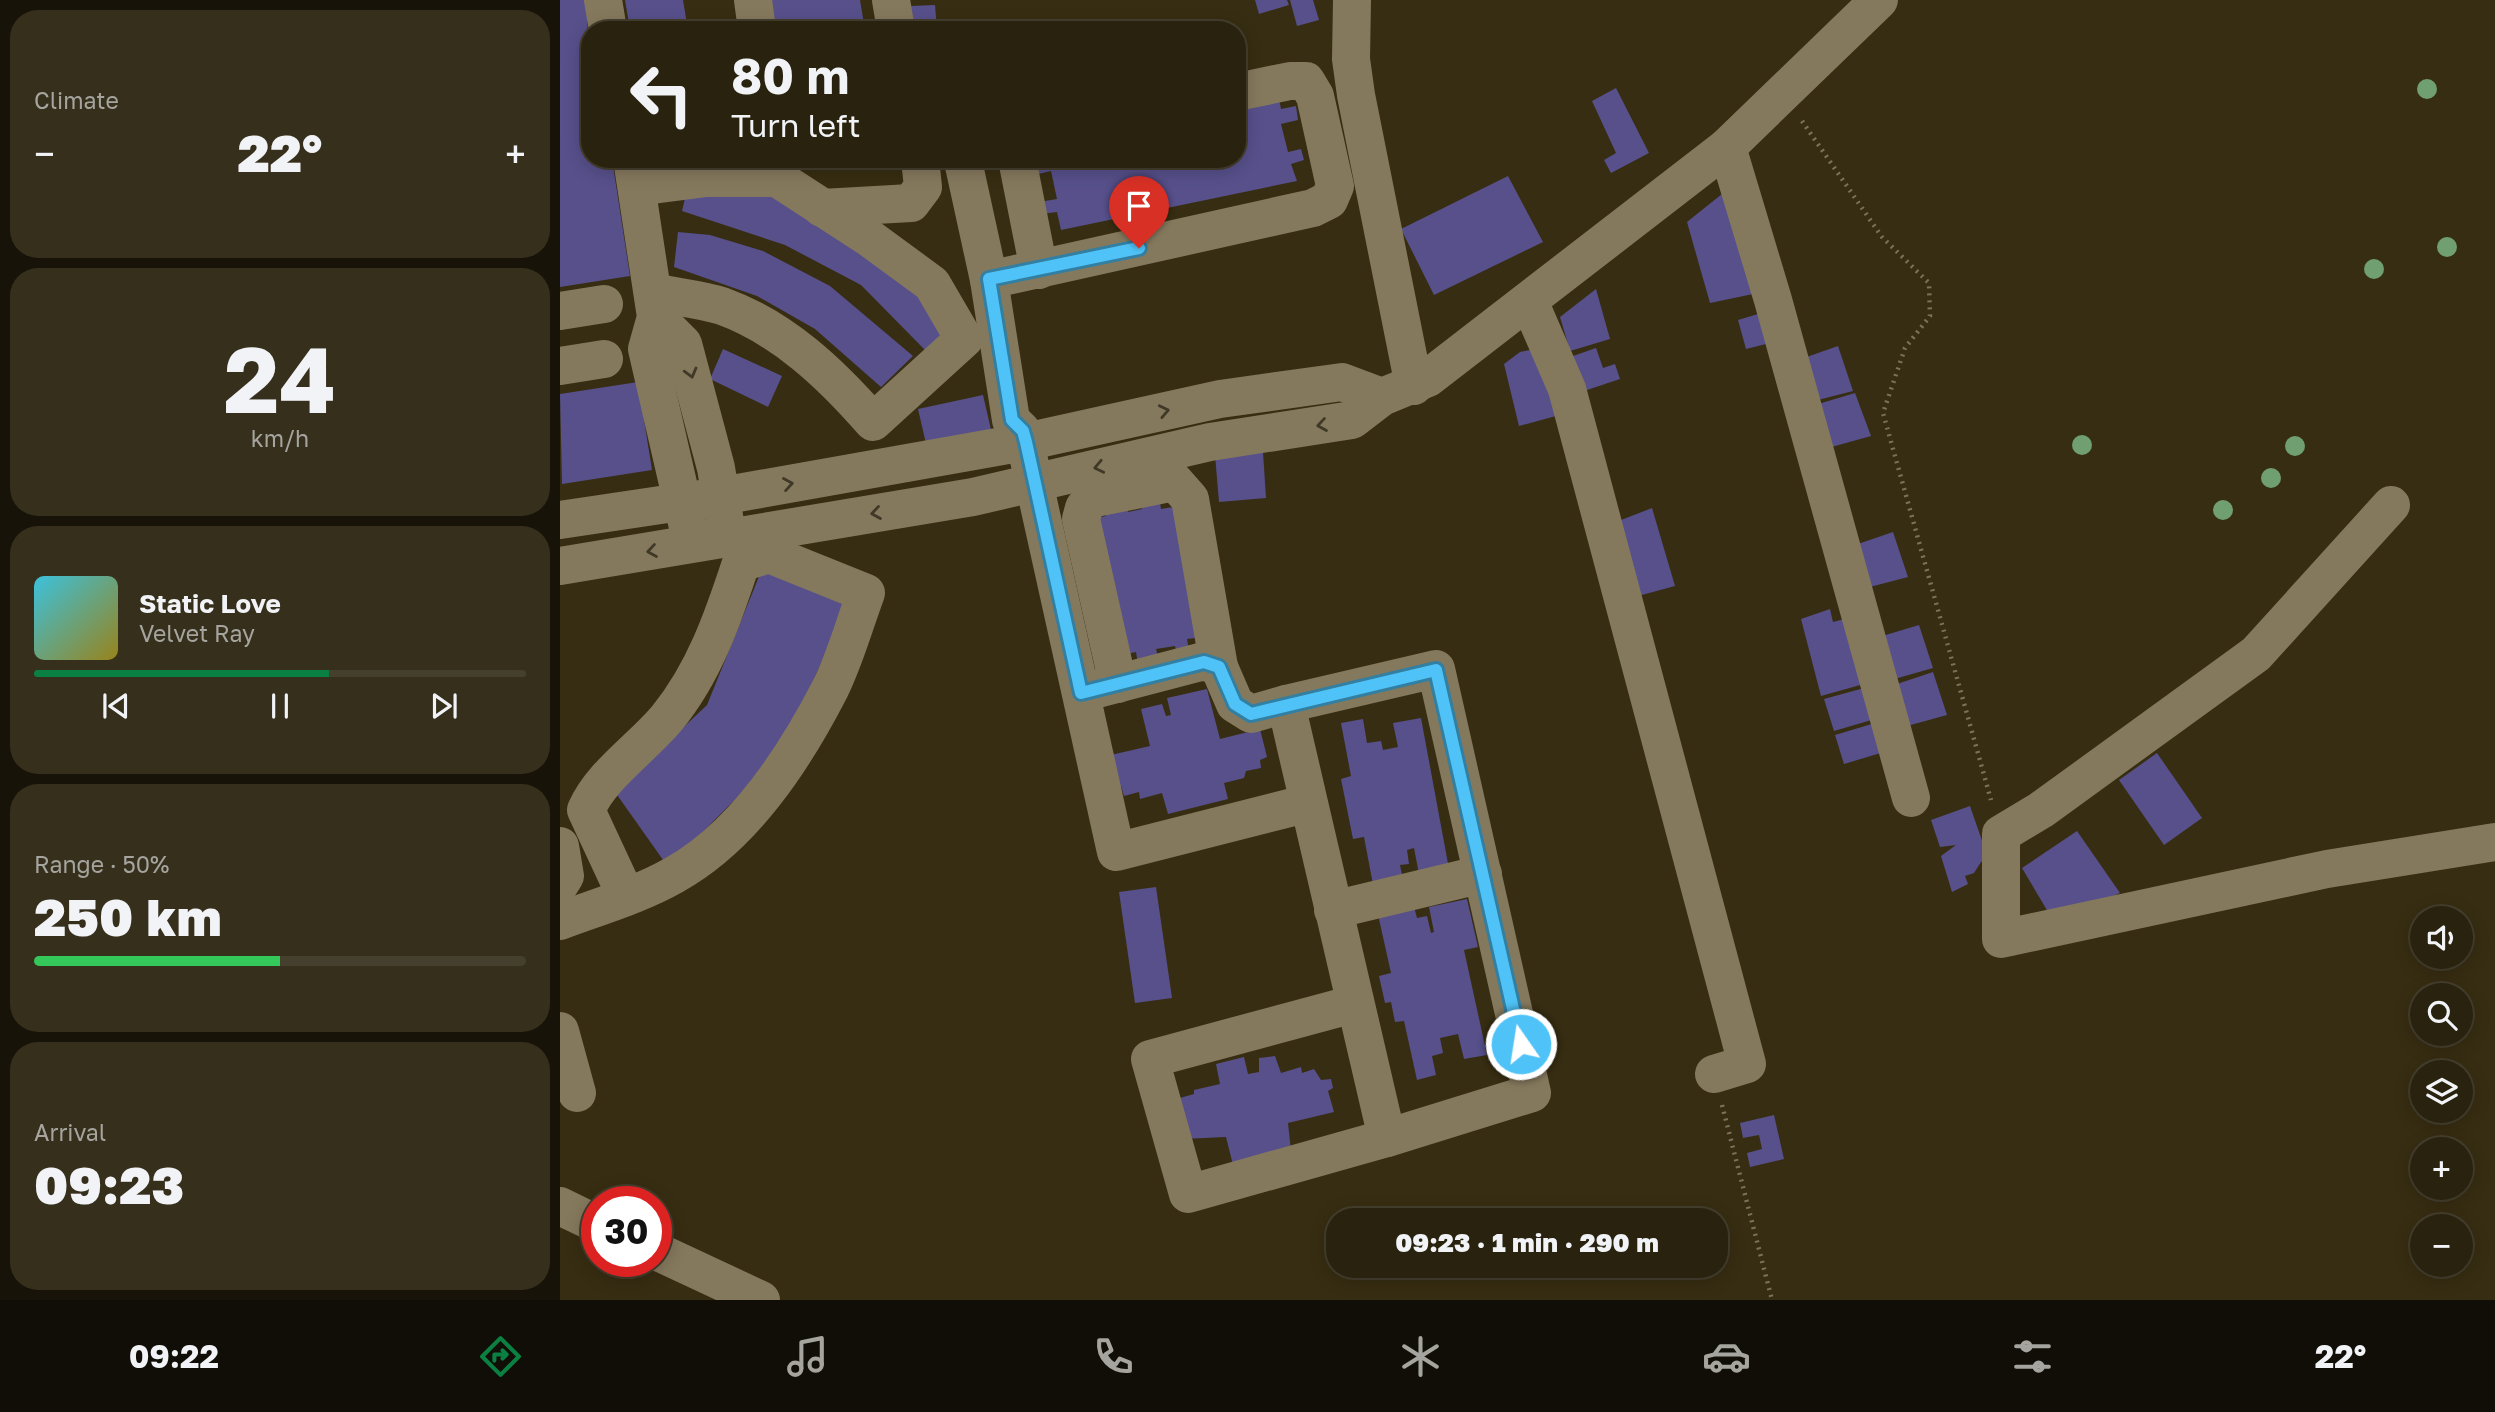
<!DOCTYPE html>
<meta charset="utf-8">
<style>
:root{--surface:#29220e;--page:#352f1c;--text:#f1f3f6;--muted:#a5a49e;--line:#453f2e;--accent:#0b8043}
body{margin:0;font-family:"Golos Text",sans-serif;background:var(--page);color:var(--text);height:100vh;display:flex;flex-direction:column;font-size:26px;white-space:nowrap}
*{box-sizing:border-box;margin:0}
p{font-size:23px;color:var(--muted)}
.icon{flex:none;width:38px;height:38px;fill:none;stroke:currentColor;stroke-width:2;stroke-linecap:round;stroke-linejoin:round}
.map{position:relative;flex:1;overflow:hidden}
.sheet{display:flex;flex-direction:column;gap:10px;padding:10px;background:#171308;width:560px}
.sheet>*{flex:none}
.top-card{position:absolute;left:21px;top:21px;width:665px;height:147px;border-radius:28px;box-shadow:0 4px 18px #0003,0 0 0 2px var(--line);background:#29220e;color:var(--text);overflow:hidden}
.fabs{position:absolute;left:1850px;top:906px;display:grid;gap:14px}
.fabs a{display:grid;place-items:center;width:63px;height:63px;border-radius:50%;background:var(--surface);box-shadow:0 4px 18px #0003,0 0 0 2px var(--line);font-size:35px}
.speed{position:absolute;left:21px;top:1186px;display:flex;gap:14px;font-size:35px;font-weight:700;text-align:center}
.speed>*{display:grid;place-content:center;width:91px;height:91px;border-radius:50%;background:var(--surface);box-shadow:0 4px 18px #0003,0 0 0 2px var(--line);line-height:1}
.speed .limit{border:10px solid #d22;background:#fff;color:#111}
.pin{position:absolute;display:grid;place-items:center;width:60px;height:60px;color:#fff;margin:-72px -30px;border-radius:50% 50% 50% 0;rotate:-45deg;box-shadow:0 0 7px #0007}
.pin .icon{rotate:45deg}
.me{position:absolute;width:77px;margin:-38px;rotate:347deg;stroke-linejoin:round;filter:drop-shadow(0 0 5px #0008)}
.turn{display:flex;align-items:center;gap:24px;height:147px;padding:0 35px;font-size:32px}
.turn .icon{width:91px;height:91px;stroke-width:2.5}
.turn b{display:block;font-size:49px;line-height:60px}
.big{font-size:52px;font-weight:800;line-height:1.1}
.sheet .widget{flex:1;display:flex;flex-direction:column;justify-content:center;gap:10px;min-width:0;padding:0 24px;border-radius:28px;background:var(--page)}
.sheet .dial{align-items:center;gap:0}
.dial b{font-size:91px;line-height:1}
.song{display:flex;align-items:center;gap:21px}
.cover{width:84px;height:84px;border-radius:10px;background:linear-gradient(135deg,hsl(190 70% 55%),hsl(50 70% 35%))}
.played{height:7px;border-radius:4px;background:linear-gradient(90deg,var(--accent) 60%,var(--line) 60%)}
.keys{display:flex;justify-content:space-around;direction:ltr}
.heat{display:flex;justify-content:space-between;align-items:center;font-size:38px;direction:ltr}
.charge{height:10px;border-radius:5px;background:linear-gradient(90deg,#34c759 50%,var(--line) 0)}
.trip{position:absolute;left:766px;top:1208px;width:402px;height:70px;border-radius:28px;background:var(--surface);box-shadow:0 4px 18px #0003,0 0 0 2px var(--line);font-weight:800;line-height:70px;text-align:center}
.tabs{display:flex;height:112px;justify-content:space-around;align-items:center;background:#100e06;color:var(--muted)}
.tabs .icon{width:49px;height:49px}
.tabs .on{color:var(--accent)}
.tabs b{font-size:32px;color:var(--text)}
main{display:flex;flex:1;min-height:0}
.map>svg:first-child{display:block}
.building{fill:#57508b}
.lines{fill:none;stroke-linecap:round;stroke-linejoin:round}
.path{stroke:#7b725b;stroke-width:4.5;stroke-dasharray:2 5;stroke-linecap:butt}
.minor{stroke:#85795d;stroke-width:38}
.tree{fill:#709f72}
.oneway{stroke:#403928}
.route-casing{stroke:#337fa1;stroke-width:18}
.route{stroke:#4fc3f7;stroke-width:12}
</style>
<main>
<section class="sheet">
<div class="widget"><p>Climate</p>
<div class="heat"><a>−</a><b class="big">22°</b><a>+</a></div>
</div>
<div class="widget dial"><b>24</b><p>km/h</p></div>
<div class="widget">
<div class="song"><i class="cover"></i><div><b>Static Love</b><p>Velvet Ray</p></div></div>
<div class="played"></div>
<div class="keys"><svg class="icon" aria-label="previous" viewBox="0 0 24 24"><path d="M18 5L8 12l10 7zM5 5v14"/></svg><svg class="icon" aria-label="pause" viewBox="0 0 24 24"><path d="M8 5v14M16 5v14"/></svg><svg class="icon" aria-label="next" viewBox="0 0 24 24"><path d="M6 5l10 7-10 7zM19 5v14"/></svg></div>
</div>
<div class="widget"><p>Range · 50%</p><b class="big">250 km</b><div class="charge"></div></div>
<div class="widget"><p>Arrival</p><b class="big">09:23</b></div>
</section>
<div class="map">
<svg width="1935" height="1300" viewBox="0 0 1935 1300">
<rect width="100%" height="100%" fill="#372d12"/>
<g class="building">
<polygon points="0,0 27,0 30,159 52,159 70,276 0,287"/>
<polygon points="65,0 123,0 128,30 70,30"/>
<polygon points="206,0 300,0 305,30 211,30"/>
<polygon points="695,0 727,0 729,5 699,14"/>
<polygon points="730,0 753,0 759,20 737,26"/>
<polygon points="375,5 377,30 353,30 351,6"/>
<polygon points="1056,88 1089,153 1051,173 1044,160 1056,153 1032,101"/>
<polygon points="718,94 721,109 736,106 738,120 721,124 728,152 741,149 744,160 731,164 737,181 501,230 497,212 481,214 479,202 497,199 491,171 474,175 472,162 677,159 677,102"/>
<polygon points="231,159 290,159 290,161 233,170"/>
<polygon points="948,176 983,242 874,295 841,229"/>
<polygon points="129,181 216,191 356,273 389,331 365,350 301,285 225,245 122,211"/>
<polygon points="1162,194 1193,294 1150,303 1127,222"/>
<polygon points="118,232 150,235 203,251 270,286 353,356 321,387 255,329 197,296 114,267"/>
<polygon points="1036,289 1050,339 1010,351 1000,317"/>
<polygon points="1198,314 1206,344 1186,349 1178,320"/>
<polygon points="1278,346 1293,391 1254,401 1241,359"/>
<polygon points="979,348 996,416 959,426 944,364 960,352"/>
<polygon points="1036,348 1043,368 1055,364 1060,379 1024,391 1013,356"/>
<polygon points="163,349 222,376 208,407 150,379"/>
<polygon points="78,382 92,470 2,484 0,394"/>
<polygon points="1295,393 1311,436 1268,448 1255,405"/>
<polygon points="423,395 432,434 367,448 358,409"/>
<polygon points="703,452 706,498 659,502 655,455"/>
<polygon points="599,496 601,509 619,506 644,637 627,639 629,651 617,654 615,646 596,649 599,661 578,664 576,652 557,656 531,519 546,516 543,503 566,499 568,512 582,509 580,499"/>
<polygon points="1092,508 1115,586 1078,596 1056,522"/>
<polygon points="1333,532 1348,577 1306,588 1295,545"/>
<polygon points="202,569 290,598 221,753 108,867 55,792 147,705"/>
<polygon points="1270,609 1273,622 1288,618 1304,684 1261,696 1241,619"/>
<polygon points="1359,625 1373,668 1331,680 1319,637"/>
<polygon points="1373,672 1387,715 1347,726 1334,685"/>
<polygon points="1304,688 1315,719 1274,731 1264,699"/>
<polygon points="647,689 660,739 700,729 707,757 700,760 701,768 686,771 684,778 664,783 668,799 608,814 602,793 580,799 579,792 564,796 561,786 549,789 542,757 590,746 581,709 602,704 606,716 611,715 607,698"/>
<polygon points="861,718 889,869 859,874 854,848 847,850 849,864 840,865 845,889 815,895 804,837 793,839 781,779 791,776 781,723 803,719 807,743 821,741 823,750 838,747 833,723"/>
<polygon points="1315,723 1324,752 1284,764 1275,735"/>
<polygon points="1597,753 1642,818 1604,845 1559,780"/>
<polygon points="1410,806 1428,858 1421,862 1414,873 1405,876 1408,884 1392,892 1381,856 1396,845 1380,847 1371,820"/>
<polygon points="1517,831 1560,893 1494,922 1462,868"/>
<polygon points="596,887 612,998 575,1003 559,892"/>
<polygon points="907,899 918,947 904,950 927,1055 904,1059 898,1034 880,1038 883,1053 872,1056 876,1075 857,1080 844,1021 835,1022 831,1002 825,1003 819,976 831,973 817,910 853,903 857,918 867,916 871,933 874,932 869,907"/>
<polygon points="715,1056 721,1073 741,1067 742,1073 754,1069 761,1080 771,1079 773,1088 768,1091 774,1112 728,1123 732,1160 674,1169 666,1137 622,1139 620,1098 634,1094 634,1090 660,1084 656,1064 684,1057 688,1074 699,1072 699,1058"/>
<polygon points="1214,1115 1224,1159 1190,1167 1187,1153 1202,1149 1199,1135 1183,1138 1180,1123"/>
</g>
<g class="lines">
<g class="path">
<polyline points="1242,121 1322,237 1369,283 1370,316 1345,348 1323,413 1431,800"/>
<polyline points="1162,1105 1212,1300"/>
</g>
<g class="minor">
<polyline points="43,0 48,30"/>
<polyline points="193,0 197,30"/>
<polyline points="331,0 336,30"/>
<polyline points="792,0 791,59 796,95 854,386"/>
<polyline points="1167,147 1213,300 1351,798"/>
<polyline points="72,159 96,317 87,349 128,527"/>
<polyline points="457,159 479,270"/>
<polyline points="403,161 429,280 451,420 462,431 465,442 556,852 749,803 827,1138 972,1093 876,669 726,704 749,803"/>
<path d="M 77,187 L 146,178 L 217,178 L 308,237 L 372,284 L 404,339 L 313,422 C 271,374 223,328 162,306 C 140,299 115,297 93,292"/>
<polyline points="262,208 351,203 363,187 360,159"/>
<polyline points="429,280 753,208 769,200 775,186 755,96 746,81 730,81 677,92"/>
<polyline points="969,301 1007,389 1187,1064 1154,1074"/>
<polyline points="0,311 44,304"/>
<polyline points="96,317 123,344 156,468 165,522"/>
<polyline points="0,366 44,359"/>
<polyline points="1831,505 1696,654 1481,810 1441,834 1441,939 1767,869 1935,842"/>
<polyline points="0,520 161,496 465,442 660,399 782,382 822,397"/>
<polyline points="0,566 413,497 650,442 792,420 822,397 868,378 1167,147 1319,0"/>
<polyline points="558,684 521,519 524,508 531,499 615,482 630,499 659,667"/>
<polyline points="533,690 644,661 659,667 675,704 691,714 726,704"/>
<polyline points="0,846 5,876 0,884"/>
<polyline points="773,910 923,874"/>
<path d="M 0,921 C 37,907 79,895 114,875 C 184,836 234,759 270,689 C 285,659 294,625 306,593 L 209,554 L 181,563 C 163,618 144,673 107,718 C 81,749 42,774 26,810 L 66,896"/>
<polyline points="794,1004 590,1059 628,1194 827,1138"/>
<polyline points="0,1031 17,1093"/>
<polyline points="0,1206 37,1224"/>
<polyline points="96,1251 201,1300"/>
</g>
</g>
<g class="tree">
<circle cx="1867" cy="89" r="10"/>
<circle cx="1887" cy="247" r="10"/>
<circle cx="1814" cy="269" r="10"/>
<circle cx="1522" cy="445" r="10"/>
<circle cx="1735" cy="446" r="10"/>
<circle cx="1711" cy="478" r="10"/>
<circle cx="1663" cy="510" r="10"/>
</g>
<defs><path id="oneway-chevron" d="M-2-3.5L2.5 0L-2 3.5" fill="none" stroke-width="1.6" stroke-linecap="round" stroke-linejoin="round" transform="scale(1.75)"/></defs>
<g class="oneway">
<use href="#oneway-chevron" transform="translate(131 373) rotate(75)"/>
<use href="#oneway-chevron" transform="translate(604 411) rotate(-12)"/>
<use href="#oneway-chevron" transform="translate(762 425) rotate(171)"/>
<use href="#oneway-chevron" transform="translate(539 467) rotate(168)"/>
<use href="#oneway-chevron" transform="translate(228 484) rotate(-10)"/>
<use href="#oneway-chevron" transform="translate(316 513) rotate(171)"/>
<use href="#oneway-chevron" transform="translate(92 551) rotate(171)"/>
</g>
<g class="lines">
<defs>
<polyline id="route" points="579,248 429,279 452,420 463,431 466,442 521,693 644,662 659,667 675,704 691,714 876,670 961,1044"/>
</defs>
<use href="#route" class="route-casing"/>
<use href="#route" class="route"/>
</g>
</svg>
<div class="fabs">
<a><svg class="icon" aria-label="sound" viewBox="0 0 24 24"><path d="M4 9h4l5-4v14l-5-4H4zM17 9q2 3 0 6"/></svg></a>
<a><svg class="icon" aria-label="search" viewBox="0 0 24 24"><circle cx="10" cy="10" r="6"/><path d="M15 15l6 6"/></svg></a>
<a><svg class="icon" aria-label="layers" viewBox="0 0 24 24"><path d="M12 4l9 5-9 5-9-5zM3 14l9 5 9-5"/></svg></a>
<a>+</a>
<a>−</a>
</div>
<div class="speed"><div class="limit">30</div></div>
<div class="pin" style="left:579px;top:248px;background:#d93025"><svg class="icon" aria-label="arrive" viewBox="0 0 24 24"><path d="M6 21V4h12l-3 4 3 4H6"/></svg></div>
<svg class="me" style="left:961px;top:1044px" viewBox="-20 -20 40 40"><circle r="17" fill="#4fc3f7" stroke="#fff" stroke-width="3"/><path d="M0-11L8 9 0 5-8 9z" fill="#fff"/></svg>
<div class="trip">09:23 · 1 min · 290 m</div>
<div class="top-card">
<div class="turn"><svg class="icon" aria-label="left" viewBox="0 0 24 24"><path d="M17 20v-9H6M10 6l-5 5 5 5"/></svg><div><b>80 m</b>Turn left</div></div>
</div>
</div>
</main>
<nav class="tabs">
<b>09:22</b>
<svg class="icon on" aria-label="directions" viewBox="0 0 24 24"><path d="M12 3l9 9-9 9-9-9zM9 14v-3h6M13 9l2 2-2 2"/></svg>
<svg class="icon" aria-label="music" viewBox="0 0 24 24"><path d="M9 18V5l10-2v13"/><circle cx="6" cy="18" r="3"/><circle cx="16" cy="16" r="3"/></svg>
<svg class="icon" aria-label="phone" viewBox="0 0 24 24"><path d="M5 4h4l2 5-3 2q2 4 5 5l2-3 5 2v4C11 20 4 13 5 4z"/></svg>
<svg class="icon" aria-label="climate" viewBox="0 0 24 24"><path d="M12 3v18M4 7l16 10M4 17L20 7"/></svg>
<svg class="icon" aria-label="car" viewBox="0 0 24 24"><path d="M5 17H2v-5l4-1 3-4h7l3 4 3 1v5h-3M9 17h6M6 11h13"/><circle cx="7" cy="17" r="2"/><circle cx="17" cy="17" r="2"/></svg>
<svg class="icon" aria-label="filters" viewBox="0 0 24 24"><path d="M4 7h16M4 17h16"/><circle cx="9" cy="7" r="2"/><circle cx="15" cy="17" r="2"/></svg>
<b>22°</b>
</nav>
